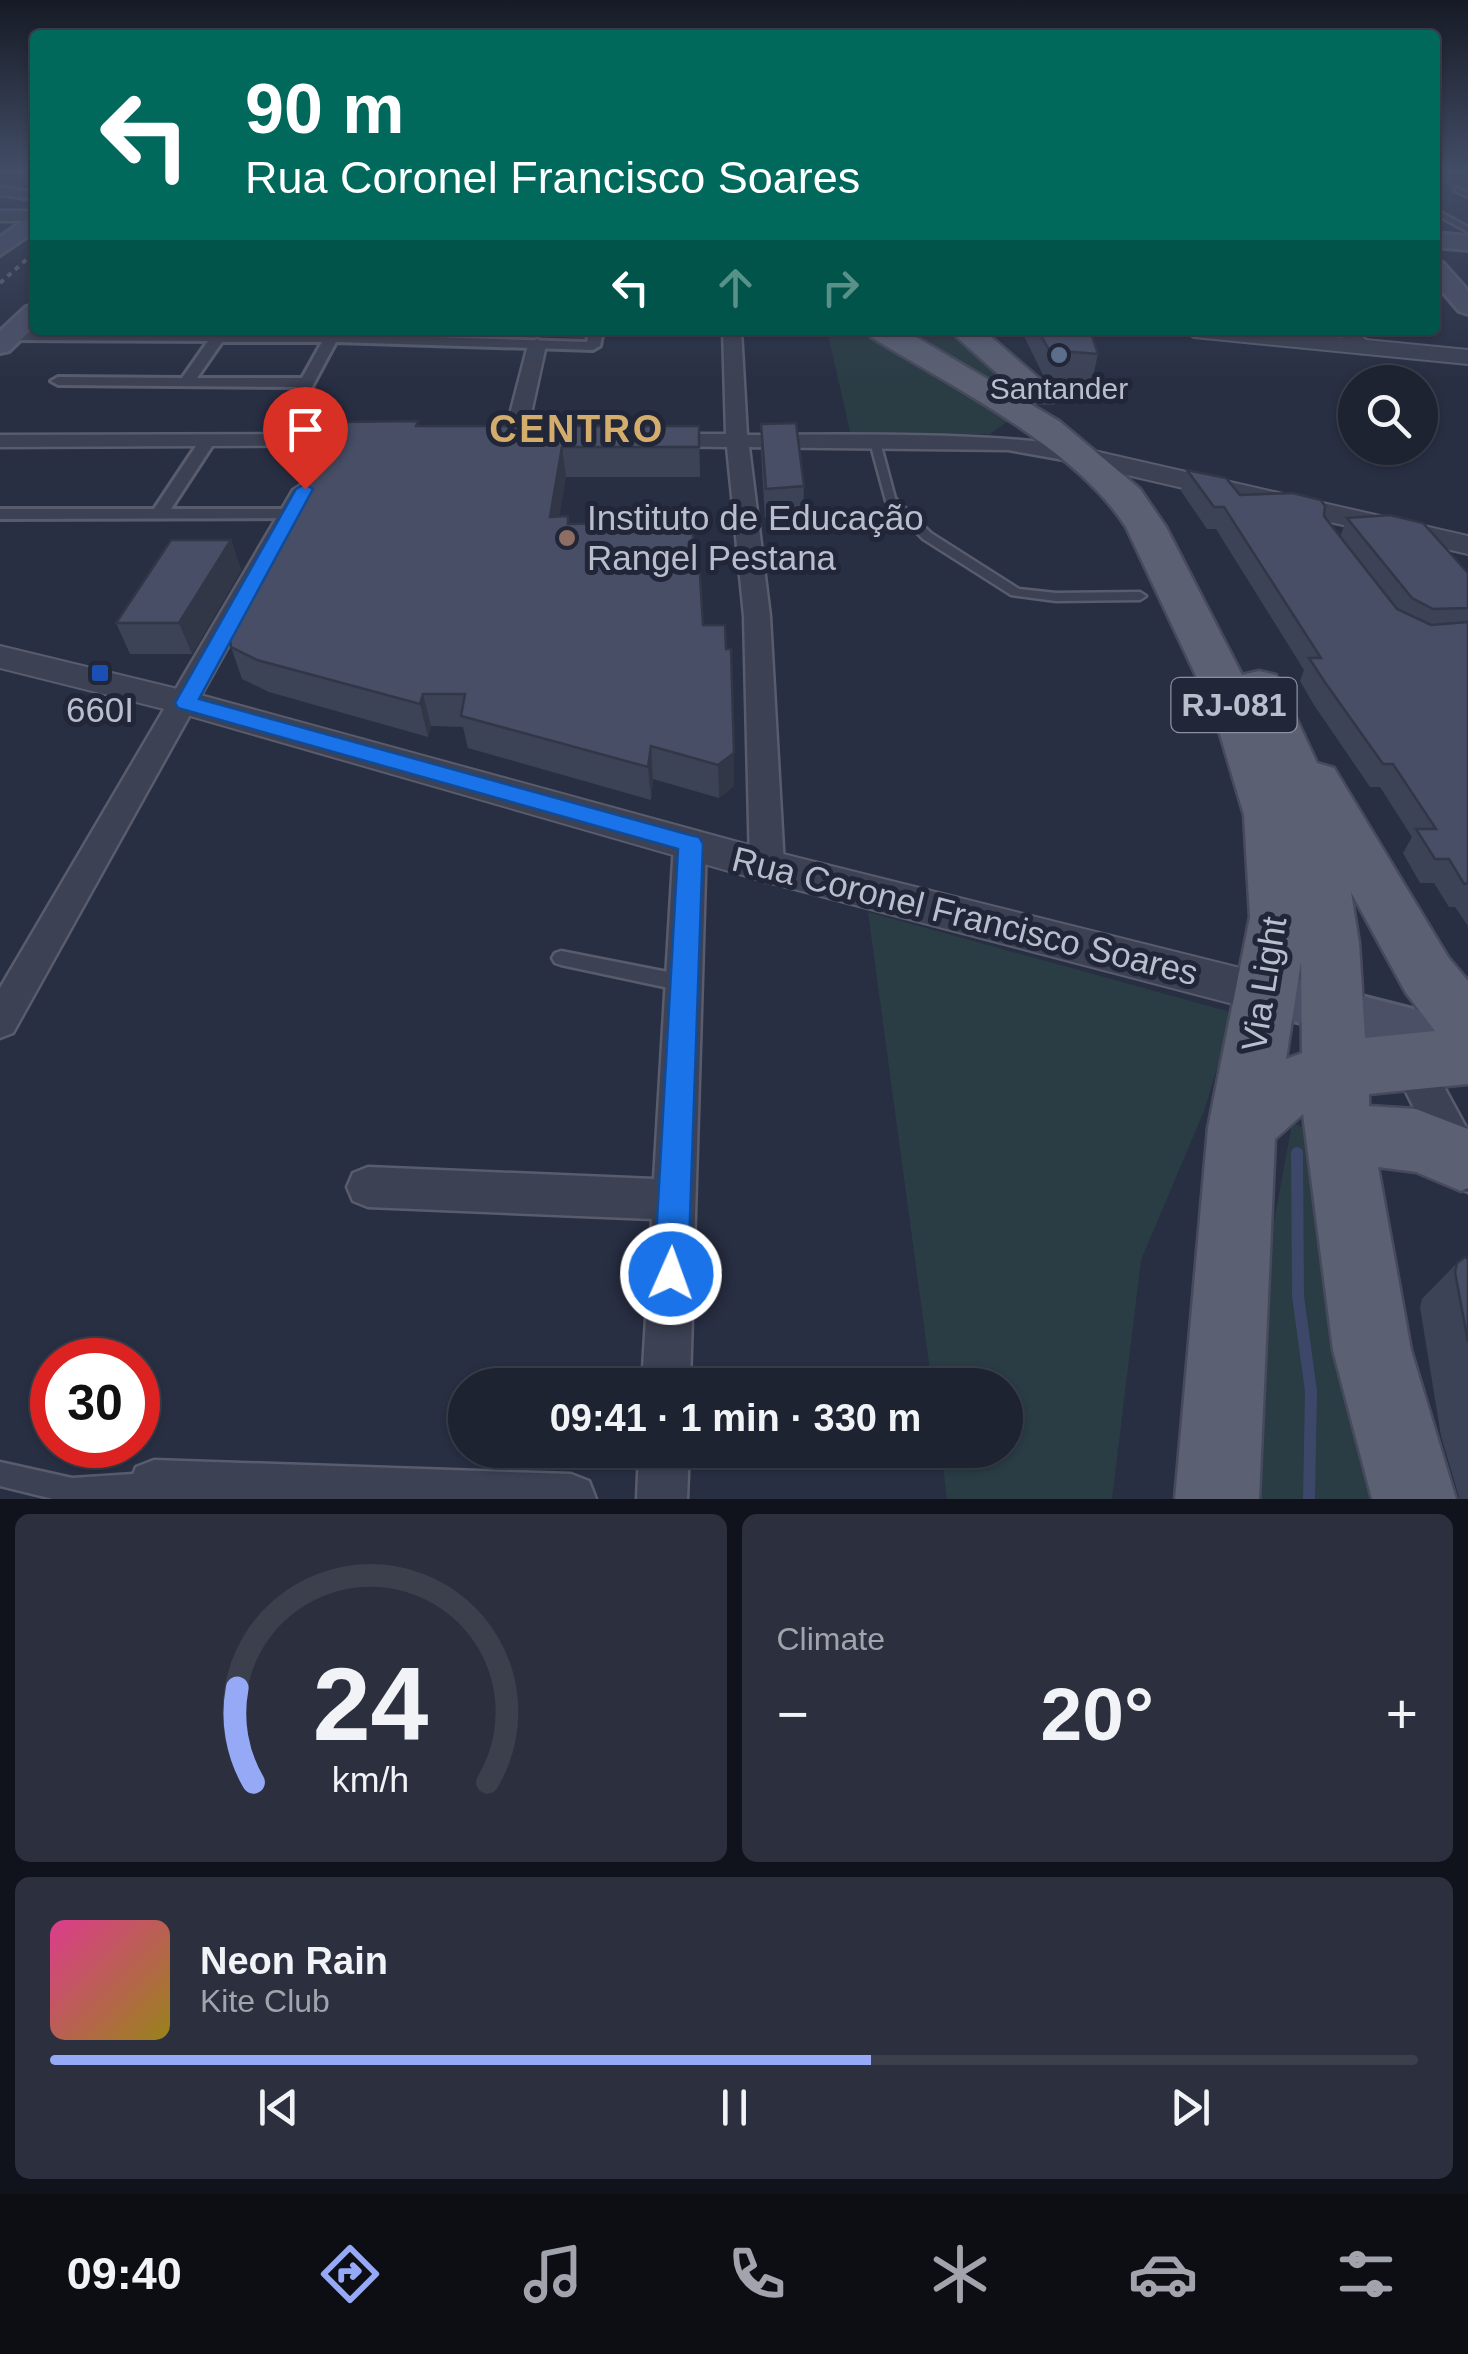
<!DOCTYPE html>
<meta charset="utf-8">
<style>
:root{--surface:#1e2332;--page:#2b2f3e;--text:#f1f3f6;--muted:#a1a4ac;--line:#3c404d;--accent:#95a9f6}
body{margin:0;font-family:Arial,sans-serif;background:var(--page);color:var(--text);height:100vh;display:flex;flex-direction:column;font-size:38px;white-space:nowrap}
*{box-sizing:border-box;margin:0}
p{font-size:32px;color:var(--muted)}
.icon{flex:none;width:55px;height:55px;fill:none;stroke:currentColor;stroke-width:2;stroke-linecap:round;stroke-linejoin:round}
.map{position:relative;height:1499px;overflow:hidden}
.details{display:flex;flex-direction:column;gap:15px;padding:15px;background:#10131c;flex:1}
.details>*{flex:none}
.banner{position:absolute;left:30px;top:30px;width:1410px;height:305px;border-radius:10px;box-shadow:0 2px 8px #0004,0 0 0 2px var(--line);background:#00695c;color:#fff;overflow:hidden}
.tools{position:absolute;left:1338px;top:365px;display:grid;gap:20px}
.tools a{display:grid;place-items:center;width:100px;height:100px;border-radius:50%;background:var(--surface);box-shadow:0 2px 8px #0004,0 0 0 2px var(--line);font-size:50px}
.speed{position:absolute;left:30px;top:1338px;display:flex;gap:20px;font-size:50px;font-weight:700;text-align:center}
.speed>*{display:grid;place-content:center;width:130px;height:130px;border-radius:50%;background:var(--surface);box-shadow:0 2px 8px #0004,0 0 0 2px var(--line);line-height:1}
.speed .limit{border:15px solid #d22;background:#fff;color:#111}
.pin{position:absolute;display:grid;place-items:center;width:85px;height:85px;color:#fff;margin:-102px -42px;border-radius:50% 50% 50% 0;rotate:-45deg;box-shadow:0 0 10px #0007}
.pin .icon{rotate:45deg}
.me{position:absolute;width:110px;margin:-55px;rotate:2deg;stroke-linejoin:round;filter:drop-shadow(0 0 8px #0008)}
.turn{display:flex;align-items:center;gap:35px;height:210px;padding:0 50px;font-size:45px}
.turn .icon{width:130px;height:130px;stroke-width:2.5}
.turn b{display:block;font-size:70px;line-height:85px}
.lanes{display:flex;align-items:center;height:95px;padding:0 50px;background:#0003;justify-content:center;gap:50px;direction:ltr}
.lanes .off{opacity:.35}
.big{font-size:75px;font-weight:700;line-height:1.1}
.details .widget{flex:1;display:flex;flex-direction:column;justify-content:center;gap:15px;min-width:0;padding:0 35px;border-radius:15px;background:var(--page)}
.details .dial{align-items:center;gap:0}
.dial svg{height:260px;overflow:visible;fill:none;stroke:var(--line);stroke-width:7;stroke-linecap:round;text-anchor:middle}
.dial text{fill:var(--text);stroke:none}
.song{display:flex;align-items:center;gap:30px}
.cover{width:120px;height:120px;border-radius:15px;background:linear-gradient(135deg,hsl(330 70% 55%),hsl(50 70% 35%))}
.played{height:10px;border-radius:5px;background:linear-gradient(90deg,var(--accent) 60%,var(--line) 60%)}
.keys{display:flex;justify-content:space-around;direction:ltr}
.heat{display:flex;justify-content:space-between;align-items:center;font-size:55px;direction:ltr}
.details .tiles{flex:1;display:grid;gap:15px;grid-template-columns:1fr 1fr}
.widget:last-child{grid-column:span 2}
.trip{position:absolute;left:448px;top:1368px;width:575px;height:100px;border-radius:50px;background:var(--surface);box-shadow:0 2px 8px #0004,0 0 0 2px var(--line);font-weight:700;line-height:100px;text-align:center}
.menu{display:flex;height:160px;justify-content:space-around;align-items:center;background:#0c0e14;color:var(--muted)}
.menu .icon{width:70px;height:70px}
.menu .on{color:var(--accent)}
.menu b{font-size:45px;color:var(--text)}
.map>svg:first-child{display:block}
.green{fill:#2a3c44}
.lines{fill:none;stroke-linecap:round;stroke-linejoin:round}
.stream{stroke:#3d476a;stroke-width:12}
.service-casing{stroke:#585c6d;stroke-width:5}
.pedestrian-casing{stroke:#585c6d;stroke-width:6}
.minor-casing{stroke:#585c6d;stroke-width:5}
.tertiary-casing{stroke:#585c6d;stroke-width:4}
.secondary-casing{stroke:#585c6d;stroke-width:6}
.primary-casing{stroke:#464a5c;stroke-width:5}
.service{fill:#3c4153;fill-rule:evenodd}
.pedestrian{fill:#3c4153;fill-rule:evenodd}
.minor{fill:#3c4153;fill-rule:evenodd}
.tertiary{fill:#3c4153;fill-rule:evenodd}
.secondary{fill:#4b5066;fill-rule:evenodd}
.primary{fill:#5b6072;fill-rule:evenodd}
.rail{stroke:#5f6579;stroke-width:4;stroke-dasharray:5 5;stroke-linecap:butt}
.wall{fill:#3d4357}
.shaded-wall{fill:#323747}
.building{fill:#474e65;stroke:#323747;stroke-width:2.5}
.route{fill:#1a73e8;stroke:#114b97;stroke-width:2.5}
.service-dot{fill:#5c6f8a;stroke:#212638;stroke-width:4}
.education-dot{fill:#8d6e63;stroke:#212638;stroke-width:4}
.transit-dot{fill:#1a4fb4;stroke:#212638;stroke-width:4}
.labels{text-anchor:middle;stroke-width:10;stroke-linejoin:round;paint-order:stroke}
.far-poi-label{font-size:30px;fill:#babdcc;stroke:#212638}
.shield{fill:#212638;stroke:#8c90a0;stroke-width:2.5}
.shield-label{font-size:32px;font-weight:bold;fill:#babdcc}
.poi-label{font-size:35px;fill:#babdcc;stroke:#212638;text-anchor:start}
.street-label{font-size:35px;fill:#babdcc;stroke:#212638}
.far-district-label{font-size:38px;font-weight:bold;letter-spacing:2.5px;fill:#d4ad6d;stroke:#212638}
</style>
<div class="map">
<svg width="1468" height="1499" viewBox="0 0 1468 1499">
<rect width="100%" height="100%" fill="#282f43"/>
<g class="green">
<polygon points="827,330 864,330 995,404 1006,414 1008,421 990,434 851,436"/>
<polygon points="901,330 953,330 1026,394 1029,402"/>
<polygon points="868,912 1234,1013 1204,1111 1141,1260 1112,1499 947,1499 941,1450 1005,1450 1005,1385 932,1385"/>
<polygon points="1292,1123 1313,1130 1387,1499 1250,1499 1266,1265"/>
</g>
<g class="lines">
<polyline class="stream" points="1297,1153 1298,1296 1311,1391 1309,1499"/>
<defs>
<g id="service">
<polygon points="1455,187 1468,192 1468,197 1455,191"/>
<polygon points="1435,209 1468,227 1468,232 1435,214"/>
<polygon points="875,439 880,442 895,498 931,533 1019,589 1056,593 1140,592 1146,596 1140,600 1056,601 1011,595 923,539 886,501 870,442"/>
<polygon points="561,951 683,975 689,978 692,983 689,988 683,991 561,965 555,963 552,958 555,953"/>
<polygon points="0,1462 72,1478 149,1473 158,1477 162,1486 158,1495 149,1499 53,1499 0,1486"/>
</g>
<g id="pedestrian">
<path d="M 216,330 L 327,334 L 329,330 L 343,330 L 341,334 L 587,342 L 589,330 L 603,330 L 600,346 L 593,350 L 336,342 L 284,439 L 276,444 L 268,439 L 297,387 L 58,385 L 51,381 L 58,377 L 182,378 L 208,341 L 9,340 L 2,336 L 9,332 L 214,333 ZM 222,342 L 322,342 L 302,378 L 197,378 Z"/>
<polygon points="208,435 216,440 171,509 291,509 300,514 297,518 0,519 0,509 154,509 202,437"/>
</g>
<g id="minor">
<polygon points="0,187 35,192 35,200 0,195"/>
<rect x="0" y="211" width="35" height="10"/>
<path d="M 723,330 L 741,330 L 747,435 C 800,435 1065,429 1092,456 L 1081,463 L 1008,450 L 749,447 L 770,616 L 784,866 L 779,875 L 767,879 L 755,875 L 750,866 L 744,616 L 727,447 L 658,446 L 647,440 L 658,434 L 726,434 Z"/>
<polygon points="1336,330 1356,330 1372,347 1363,353 1356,351"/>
<polygon points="537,339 546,345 525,441 522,446 506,446 503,441 528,345"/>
<polygon points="367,434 375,435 378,440 375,445 0,447 0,435"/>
<polygon points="304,483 315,490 13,1033 0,1038 0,988 293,490"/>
<polygon points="690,832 702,835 706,844 690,1385 642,1385 652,1219 368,1207 353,1201 347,1187 353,1173 368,1167 654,1179 674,844 678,835"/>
<polygon points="1411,1047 1425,1052 1468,1131 1468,1192 1453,1186 1392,1064 1397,1052"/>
<polygon points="639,1450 689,1450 687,1499 637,1499"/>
<polygon points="154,1460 571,1474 589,1481 596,1499 135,1499 129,1485 136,1467"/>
</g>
<g id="tertiary">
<polygon points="1182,330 1265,330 1468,350 1468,364 1194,337"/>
<polygon points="1081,448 1468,536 1468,554 1071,462 1067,456 1071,450"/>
<polygon points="0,646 186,691 767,850 1264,974 1280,979 1287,993 1280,1007 1264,1012 767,882 180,713 0,668"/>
</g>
<g id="secondary">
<polygon points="35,213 35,231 0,255 0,237"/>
<polygon points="1435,233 1468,236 1468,250 1435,247"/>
<polygon points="1435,261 1443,263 1468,291 1468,314 1459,311 1435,283"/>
<polygon points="35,304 35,326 9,351 0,353 0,331 26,307"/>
<polygon points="1264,971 1468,1023 1468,1069 1246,1008 1238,993 1246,978"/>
</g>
<g id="primary">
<path d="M 867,330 L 904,330 L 1059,421 L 1140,489 L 1166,527 L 1242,675 L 1259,671 L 1276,675 L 1317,763 L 1334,768 L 1448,957 L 1468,981 L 1468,1084 L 1369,1094 L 1369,1106 L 1416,1109 L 1468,1129 L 1468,1188 L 1461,1191 L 1416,1172 L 1378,1167 L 1411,1350 L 1456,1499 L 1372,1499 L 1333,1350 L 1303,1114 L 1275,1139 L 1259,1499 L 1175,1499 L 1208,1128 L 1250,917 L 1244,815 L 1214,714 L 1126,527 C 1074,446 952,387 871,337 ZM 1351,892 L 1406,993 L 1435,1031 L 1365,1038 L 1359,943 ZM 1301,962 L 1302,1053 L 1286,1059 Z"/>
<polygon points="949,330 983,330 1058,395 1053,402 1029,402"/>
</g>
</defs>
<use href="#service" class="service-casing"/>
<use href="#pedestrian" class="pedestrian-casing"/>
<use href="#minor" class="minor-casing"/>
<use href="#tertiary" class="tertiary-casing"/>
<use href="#secondary" class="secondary-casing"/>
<use href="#primary" class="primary-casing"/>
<use href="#service" class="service"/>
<use href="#pedestrian" class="pedestrian"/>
<use href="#minor" class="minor"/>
<use href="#tertiary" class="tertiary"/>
<use href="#secondary" class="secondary"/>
<use href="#primary" class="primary"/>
<polyline class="rail" points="0,283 35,252"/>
</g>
<g class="wall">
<polygon points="539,330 585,330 584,338 539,336"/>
<polygon points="1021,330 1090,330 1098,354 1092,381 1044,377"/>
<polygon points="761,424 804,486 803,516 765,518 761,452"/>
<polygon points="418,426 699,426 700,477 566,477 559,516 568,516 569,524 694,560 703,625 734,786 719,798 653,779 651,800 468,748 463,727 431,726 428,737 269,692 242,679 231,647"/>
<polygon points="1187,470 1240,495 1324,516 1340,537 1347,518 1468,573 1468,926 1455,907 1449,907 1434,883 1420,883 1403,853 1412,837 1380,787 1370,787 1314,705 1300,681 1304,670 1216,529 1207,529 1181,491"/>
<polygon points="231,540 241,570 192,654 130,654 116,623"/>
<polygon points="1468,1259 1468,1499 1457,1499 1459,1497 1441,1436 1420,1307 1422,1299 1457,1263"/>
</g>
<g class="shaded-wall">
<polygon points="562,447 566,477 554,547 550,517"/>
<polygon points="231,540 241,570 192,654 179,623"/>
<polygon points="423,694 431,726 428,737 420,704"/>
<polygon points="651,746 653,779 651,800 648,767"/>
<polygon points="734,753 734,786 719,798 718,765"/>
</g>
<g class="building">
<polygon points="1038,330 1090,330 1098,354 1049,350"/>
<polygon points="418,421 416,426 699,426 699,447 562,447 550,517 568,516 568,524 693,522 693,560 699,559 703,625 725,625 726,649 731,649 734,753 718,765 651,746 648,767 461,716 465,694 423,694 420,704 257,660 231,647 229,631 333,432 344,422"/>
<polygon points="796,423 804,486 766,489 761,424"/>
<polygon points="1187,470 1226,478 1240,495 1293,493 1321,500 1325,506 1324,516 1397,609 1431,625 1468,622 1468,883 1464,884 1449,859 1435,859 1416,829 1436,829 1393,764 1383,764 1324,681 1309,658 1321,658 1224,507 1214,507"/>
<polygon points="1390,515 1423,523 1468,573 1468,608 1433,609 1412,598 1347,518"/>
<polygon points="171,540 231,540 179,623 116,623"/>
<polygon points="1465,1257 1468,1259 1468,1342 1455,1272 1457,1263"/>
</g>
<linearGradient id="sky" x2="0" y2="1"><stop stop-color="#161a25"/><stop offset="0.45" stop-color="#424d66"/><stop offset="1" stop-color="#424d66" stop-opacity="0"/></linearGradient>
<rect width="1468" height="381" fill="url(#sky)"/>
<polygon class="route" points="305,484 313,489 199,699 690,835 699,837 703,844 688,1274 683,1286 671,1291 659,1286 654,1274 678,849 178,708 175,703 296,489"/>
<circle class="service-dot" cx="1059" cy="355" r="10"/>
<circle class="education-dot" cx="567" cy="538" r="10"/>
<rect class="transit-dot" x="90" y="663" width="20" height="20" rx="5"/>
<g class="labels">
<g class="far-poi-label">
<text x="1059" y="399">Santander</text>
</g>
<rect class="shield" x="1171.5" y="678" width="125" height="54" rx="8"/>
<g class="shield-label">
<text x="1234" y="716">RJ-081</text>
</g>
<g class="poi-label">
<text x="587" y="530">Instituto de Educação<tspan x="587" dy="40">Rangel Pestana</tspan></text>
<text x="100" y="722" text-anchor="middle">660I</text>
</g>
<g class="street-label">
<text transform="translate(965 916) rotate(14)" y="12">Rua Coronel Francisco Soares</text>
<text transform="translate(1264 984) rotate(-81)" y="12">Via Light</text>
</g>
<g class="far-district-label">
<text x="577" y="442">CENTRO</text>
</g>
</g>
</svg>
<div class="tools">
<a><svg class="icon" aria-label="search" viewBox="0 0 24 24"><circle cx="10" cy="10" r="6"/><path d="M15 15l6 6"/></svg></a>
</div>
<div class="speed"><div class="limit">30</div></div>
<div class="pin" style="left:305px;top:489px;background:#d93025"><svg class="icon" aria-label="arrive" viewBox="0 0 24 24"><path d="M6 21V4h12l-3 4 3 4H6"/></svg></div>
<svg class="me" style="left:671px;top:1274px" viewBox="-20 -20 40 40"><circle r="17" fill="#1a73e8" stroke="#fff" stroke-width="3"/><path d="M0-11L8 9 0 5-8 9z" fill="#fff"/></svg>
<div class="trip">09:41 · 1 min · 330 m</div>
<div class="banner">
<div class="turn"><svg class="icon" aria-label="left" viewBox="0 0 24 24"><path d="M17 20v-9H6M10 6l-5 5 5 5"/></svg><div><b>90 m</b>Rua Coronel Francisco Soares</div></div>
<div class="lanes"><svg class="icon" aria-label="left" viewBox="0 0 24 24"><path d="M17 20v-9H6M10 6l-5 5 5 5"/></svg><svg class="icon off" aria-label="ahead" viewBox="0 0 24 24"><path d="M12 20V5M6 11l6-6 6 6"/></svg><svg class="icon off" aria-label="right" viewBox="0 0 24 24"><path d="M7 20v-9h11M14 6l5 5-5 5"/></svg></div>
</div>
</div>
<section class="details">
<div class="tiles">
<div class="widget dial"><svg viewBox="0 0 100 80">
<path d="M14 69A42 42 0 1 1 86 69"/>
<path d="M14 69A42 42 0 0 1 9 40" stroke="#95a9f6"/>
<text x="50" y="56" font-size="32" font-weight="700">24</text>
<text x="50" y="72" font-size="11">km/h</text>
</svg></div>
<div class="widget"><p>Climate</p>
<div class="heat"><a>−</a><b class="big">20°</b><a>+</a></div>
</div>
<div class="widget">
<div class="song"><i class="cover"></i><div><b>Neon Rain</b><p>Kite Club</p></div></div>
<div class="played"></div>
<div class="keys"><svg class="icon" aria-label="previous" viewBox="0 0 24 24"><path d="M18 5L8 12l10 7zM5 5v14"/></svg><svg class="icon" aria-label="pause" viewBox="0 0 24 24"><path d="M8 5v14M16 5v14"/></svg><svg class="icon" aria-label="next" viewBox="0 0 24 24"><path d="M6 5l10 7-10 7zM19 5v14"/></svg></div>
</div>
</div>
</section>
<nav class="menu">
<b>09:40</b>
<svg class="icon on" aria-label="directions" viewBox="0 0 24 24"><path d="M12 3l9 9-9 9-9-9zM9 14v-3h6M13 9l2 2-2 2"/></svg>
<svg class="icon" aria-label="music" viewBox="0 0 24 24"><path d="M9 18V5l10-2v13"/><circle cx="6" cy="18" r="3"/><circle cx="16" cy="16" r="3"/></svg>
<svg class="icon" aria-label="phone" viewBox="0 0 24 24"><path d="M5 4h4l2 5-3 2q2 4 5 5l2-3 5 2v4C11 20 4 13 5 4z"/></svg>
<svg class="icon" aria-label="climate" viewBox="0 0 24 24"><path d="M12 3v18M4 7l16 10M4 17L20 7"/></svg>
<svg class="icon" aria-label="car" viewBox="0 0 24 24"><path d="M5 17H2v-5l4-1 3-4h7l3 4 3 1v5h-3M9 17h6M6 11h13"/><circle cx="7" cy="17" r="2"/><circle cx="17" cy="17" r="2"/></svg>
<svg class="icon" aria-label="filters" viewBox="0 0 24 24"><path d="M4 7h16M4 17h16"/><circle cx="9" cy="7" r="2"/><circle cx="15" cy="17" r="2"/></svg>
</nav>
